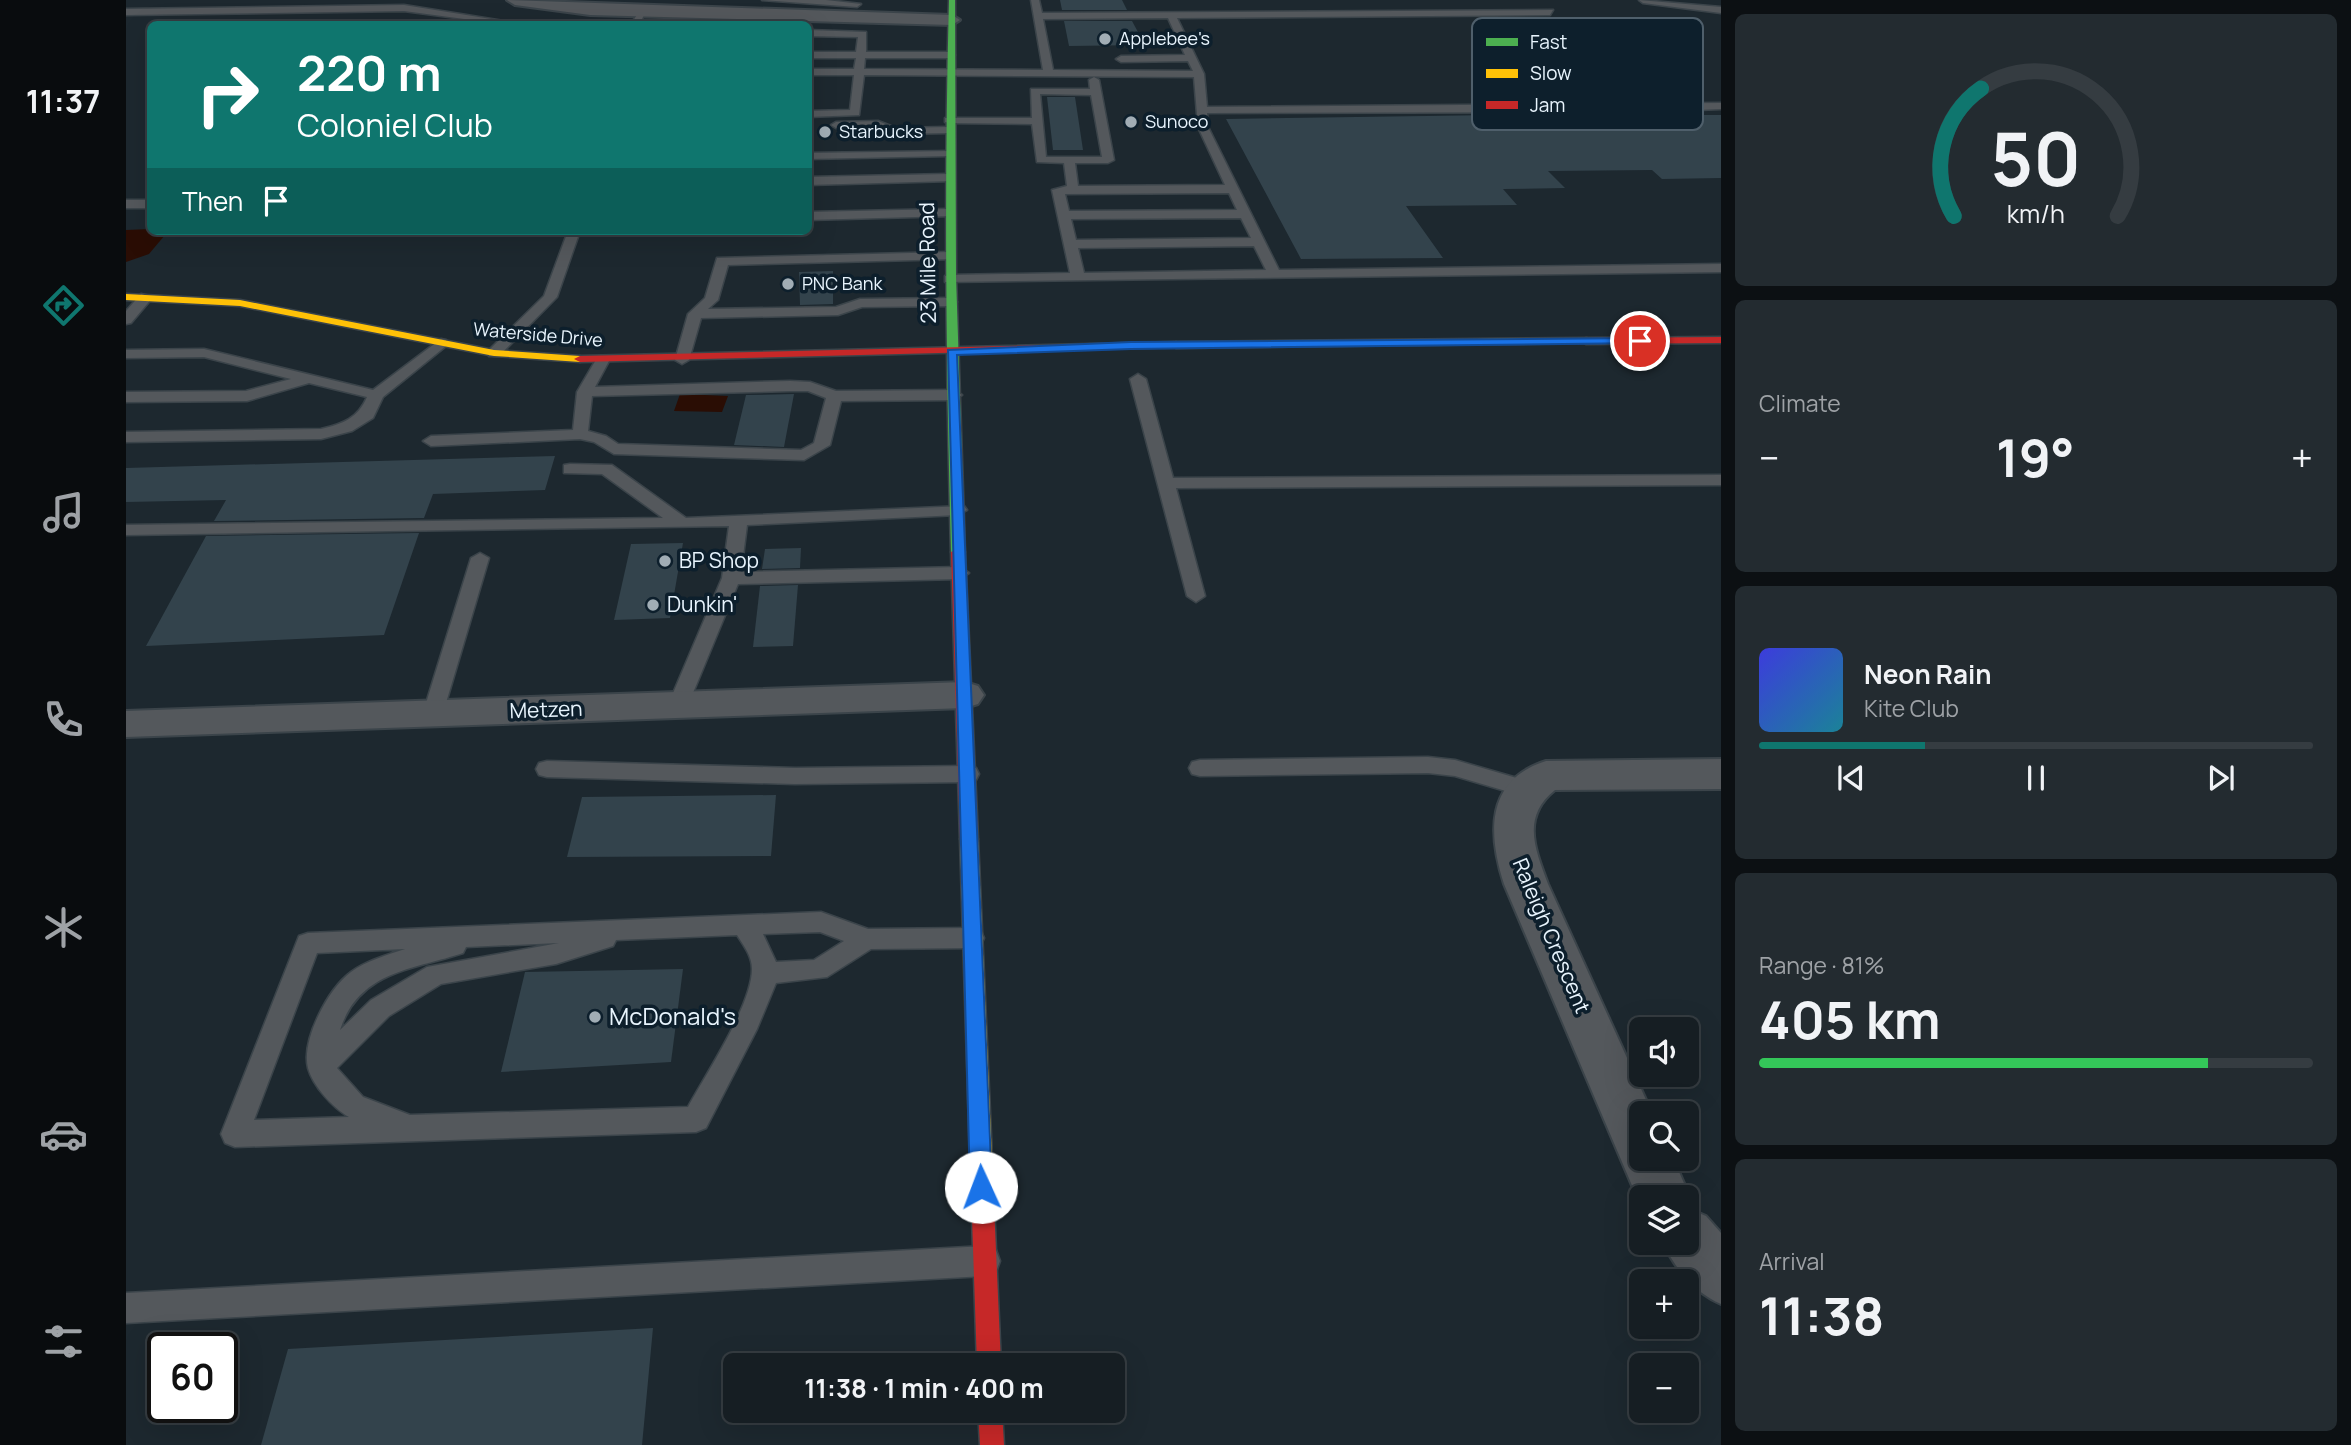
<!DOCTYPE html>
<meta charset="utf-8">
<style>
:root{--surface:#161e23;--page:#232b30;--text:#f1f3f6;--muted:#9ea2a6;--line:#353c41;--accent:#0f766e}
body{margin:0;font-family:Manrope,sans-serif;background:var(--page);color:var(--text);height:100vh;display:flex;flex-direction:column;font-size:26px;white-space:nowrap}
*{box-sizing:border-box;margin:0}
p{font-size:23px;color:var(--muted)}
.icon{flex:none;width:38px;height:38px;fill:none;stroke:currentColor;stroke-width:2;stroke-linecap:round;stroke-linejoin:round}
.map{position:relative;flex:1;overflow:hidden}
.details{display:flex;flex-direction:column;gap:14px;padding:14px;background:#0c1013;width:630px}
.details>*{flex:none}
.banner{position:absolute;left:21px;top:21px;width:665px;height:214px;border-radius:10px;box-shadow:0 7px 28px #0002,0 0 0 2px var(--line);background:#0f766e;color:#fff;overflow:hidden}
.controls{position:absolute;left:1503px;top:1017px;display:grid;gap:14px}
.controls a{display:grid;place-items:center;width:70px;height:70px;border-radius:10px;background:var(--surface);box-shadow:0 7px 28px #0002,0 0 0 2px var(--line);font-size:35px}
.speed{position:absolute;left:21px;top:1332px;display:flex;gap:14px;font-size:35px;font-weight:700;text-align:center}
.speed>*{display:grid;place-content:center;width:91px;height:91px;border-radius:50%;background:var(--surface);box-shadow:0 7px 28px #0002,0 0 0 2px var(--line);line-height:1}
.speed .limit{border:4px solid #111;border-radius:10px;background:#fff;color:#111}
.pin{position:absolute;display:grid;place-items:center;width:60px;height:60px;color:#fff;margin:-30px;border:4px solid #fff;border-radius:50%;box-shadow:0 2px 7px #0007}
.me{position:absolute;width:77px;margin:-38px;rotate:358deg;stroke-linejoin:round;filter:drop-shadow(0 0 5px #0008)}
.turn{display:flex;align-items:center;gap:24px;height:147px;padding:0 35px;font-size:32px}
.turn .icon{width:91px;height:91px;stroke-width:2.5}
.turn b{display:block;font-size:49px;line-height:60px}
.then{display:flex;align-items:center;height:66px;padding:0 35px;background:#0003;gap:14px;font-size:26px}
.big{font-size:52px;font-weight:700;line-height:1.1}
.details .tile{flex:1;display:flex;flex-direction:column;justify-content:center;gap:10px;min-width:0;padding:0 24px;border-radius:10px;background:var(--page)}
.details .dial{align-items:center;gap:0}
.dial svg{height:182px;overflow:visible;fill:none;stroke:var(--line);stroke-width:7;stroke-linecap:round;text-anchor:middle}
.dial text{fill:var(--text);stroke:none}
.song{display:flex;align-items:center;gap:21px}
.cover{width:84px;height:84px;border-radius:10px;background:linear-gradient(135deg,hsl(240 70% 55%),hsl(190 70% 35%))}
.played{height:7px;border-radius:4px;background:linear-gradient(90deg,var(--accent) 30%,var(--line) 30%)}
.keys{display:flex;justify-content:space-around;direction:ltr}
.heat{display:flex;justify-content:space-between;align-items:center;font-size:38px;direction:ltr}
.charge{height:10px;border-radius:5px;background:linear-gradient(90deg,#34c759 81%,var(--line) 0)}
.trip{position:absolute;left:597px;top:1353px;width:402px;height:70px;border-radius:10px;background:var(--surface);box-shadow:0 7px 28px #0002,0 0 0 2px var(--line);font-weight:700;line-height:70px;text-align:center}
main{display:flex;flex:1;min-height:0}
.tabs{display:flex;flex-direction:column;width:126px;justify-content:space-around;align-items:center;background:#090c0e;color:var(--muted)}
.tabs .icon{width:49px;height:49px}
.tabs .on{color:var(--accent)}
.tabs b{font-size:32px;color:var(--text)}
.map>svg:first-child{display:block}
.water{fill:#2a0d04}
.building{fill:#33434c}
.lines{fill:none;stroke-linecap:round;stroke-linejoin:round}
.lane-casing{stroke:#3b444a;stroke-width:3}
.street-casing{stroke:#3b444a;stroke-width:4}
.fast-casing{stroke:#3b444a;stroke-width:3}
.slow-casing{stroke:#3b444a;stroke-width:3}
.jam-casing{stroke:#3b444a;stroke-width:3}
.lane{fill:#54585c;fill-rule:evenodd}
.street{fill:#54585c;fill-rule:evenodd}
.fast{fill:#4caf50;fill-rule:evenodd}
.slow{fill:#ffc107;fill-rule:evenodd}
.jam{fill:#c62828;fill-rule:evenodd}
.route{fill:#1a73e8;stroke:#114b97;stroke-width:2}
.poi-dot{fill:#a1adb5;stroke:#0d1f2c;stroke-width:2.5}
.labels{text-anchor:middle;stroke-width:7;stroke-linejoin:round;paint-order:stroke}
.far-poi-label{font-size:18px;fill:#e8f4fd;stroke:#0d1f2c;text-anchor:start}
.far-street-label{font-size:18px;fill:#e8f4fd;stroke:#0d1f2c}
.street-label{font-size:21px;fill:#e8f4fd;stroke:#0d1f2c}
.poi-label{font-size:21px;fill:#e8f4fd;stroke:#0d1f2c;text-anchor:start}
.near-poi-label{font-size:24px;fill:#e8f4fd;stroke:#0d1f2c;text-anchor:start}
.key{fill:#0d1f2c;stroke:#4f5f6b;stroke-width:2}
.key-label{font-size:19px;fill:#e8f4fd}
</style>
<main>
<nav class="tabs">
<b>11:37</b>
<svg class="icon on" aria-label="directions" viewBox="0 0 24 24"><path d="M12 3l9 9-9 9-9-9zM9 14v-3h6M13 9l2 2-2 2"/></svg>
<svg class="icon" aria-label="music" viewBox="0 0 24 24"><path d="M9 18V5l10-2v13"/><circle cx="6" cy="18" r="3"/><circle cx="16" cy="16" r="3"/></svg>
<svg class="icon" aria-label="phone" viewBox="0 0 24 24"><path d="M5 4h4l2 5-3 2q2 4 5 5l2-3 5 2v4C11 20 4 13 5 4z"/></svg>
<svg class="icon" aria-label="climate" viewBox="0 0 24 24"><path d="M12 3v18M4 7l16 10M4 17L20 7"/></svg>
<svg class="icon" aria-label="car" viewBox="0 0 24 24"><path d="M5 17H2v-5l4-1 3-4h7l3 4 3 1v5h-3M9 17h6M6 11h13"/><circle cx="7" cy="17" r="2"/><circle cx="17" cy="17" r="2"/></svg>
<svg class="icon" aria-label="filters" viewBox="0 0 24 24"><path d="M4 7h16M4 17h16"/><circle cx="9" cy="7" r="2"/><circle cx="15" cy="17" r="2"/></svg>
</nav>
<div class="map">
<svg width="1595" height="1445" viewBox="0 0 1595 1445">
<rect width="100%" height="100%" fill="#1d282f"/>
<g class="water">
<polygon points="24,229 37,231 39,235 23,254 0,262 0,230"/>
<polygon points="554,394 602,396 596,412 548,411"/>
</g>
<g class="building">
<polygon points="934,0 996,0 1001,10 936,10"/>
<polygon points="938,21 1006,21 1019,45 943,46"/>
<polygon points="921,97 949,97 957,150 927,150"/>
<polygon points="1369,115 1595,115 1595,178 1536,179 1526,170 1422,171 1439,188 1377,189 1391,205 1280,206 1317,258 1175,259 1100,119"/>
<polygon points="707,271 707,304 674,305 673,272"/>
<polygon points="668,394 658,447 608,445 620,395"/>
<polygon points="429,456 419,490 307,494 298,518 88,521 100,500 0,502 0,468"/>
<polygon points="293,533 258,635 20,646 80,536"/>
<polygon points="557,543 544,618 488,620 505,544"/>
<polygon points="675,548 674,568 636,569 639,549"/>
<polygon points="672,585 667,646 627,647 634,586"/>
<polygon points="650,795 645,856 441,857 456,797"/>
<polygon points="557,969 545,1062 375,1072 399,972"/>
<polygon points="527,1328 516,1445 135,1445 162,1349"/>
</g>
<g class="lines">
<defs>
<g id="lane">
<polygon points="636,0 700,0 735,4 731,7"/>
<path d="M 905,0 L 913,0 L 916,13 L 1427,10 L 1424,15 L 1051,18 L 1078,74 L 1081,107 L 1595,103 L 1595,109 L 1522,112 L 1081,113 L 1082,127 L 1153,270 L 1595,264 L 1595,272 L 819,282 L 819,276 L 824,275 L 944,273 L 926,190 L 941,186 L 938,163 L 911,162 L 906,124 L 823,123 L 819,122 L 819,118 L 906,118 L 905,89 L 964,89 L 963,80 L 968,77 L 973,80 L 988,160 L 982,163 L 949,163 L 952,186 L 1099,185 L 1072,127 L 1068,77 L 738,75 L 733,115 L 682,117 L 682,111 L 724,110 L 728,75 L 682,75 L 682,69 L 728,69 L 730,58 L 682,58 L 682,52 L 730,52 L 732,37 L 682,36 L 682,30 L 740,32 L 740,52 L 824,52 L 829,55 L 824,58 L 739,58 L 738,69 L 917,70 ZM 1042,18 L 1059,55 L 995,56 L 990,59 L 995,62 L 1062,61 L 1067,71 L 927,70 L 917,19 ZM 914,94 L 965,95 L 976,157 L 920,157 ZM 1103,193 L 1111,210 L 943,211 L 939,194 ZM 1115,218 L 1125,238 L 950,240 L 945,219 ZM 1128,246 L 1140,270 L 958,273 L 952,248 Z"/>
<polygon points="1513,0 1595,7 1595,13 1517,3"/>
<polygon points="278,5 397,24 376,24 278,11 0,15 0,9"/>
<polygon points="516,7 520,10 514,24 505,24"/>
<polygon points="752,121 770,128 822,127 828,130 822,133 769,134 751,127 710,128 705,125 710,122"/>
<polygon points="826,151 826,155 822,156 682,159 682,153"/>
<polygon points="822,174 826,175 826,181 682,185 682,177"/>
<rect x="0" y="200" width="24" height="8"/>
<polygon points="822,209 826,210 826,216 682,220 682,212"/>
<polygon points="442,231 454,231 431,297 373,356 363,356 363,350 418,296"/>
<polygon points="823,252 828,253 828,259 602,265 592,300 582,309 710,307 734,299 824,298 831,302 824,306 736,307 712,315 575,318 563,360 556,364 549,360 562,314 579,298 591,258"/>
<polygon points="15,294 27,297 5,323 0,324 0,311"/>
<path d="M 315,339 L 320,340 L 320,346 L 257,397 L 247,418 L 226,431 L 195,439 L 0,442 L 0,432 L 195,429 C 217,424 232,418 241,397 L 183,383 L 121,401 L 0,402 L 0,392 L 120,391 L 165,379 L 78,357 L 0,358 L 0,350 L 78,349 L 247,390 Z"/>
<path d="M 476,357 L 483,361 L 469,387 L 664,381 L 684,382 L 710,391 L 828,390 L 836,395 L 828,400 L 715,401 L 704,445 L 678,460 L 488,454 L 468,442 L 454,439 L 305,446 L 297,441 L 305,436 L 447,430 L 451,392 L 471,358 ZM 664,391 L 682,391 L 700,398 L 688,443 L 675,450 L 492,444 L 480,436 L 462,431 L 466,396 Z"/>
<polygon points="1012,374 1020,379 1047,478 1595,475 1595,485 1050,488 1079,596 1070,602 1061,596 1004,379"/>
<polygon points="444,464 486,465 560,518 838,506 841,510 832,515 621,525 615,572 834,567 843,573 834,579 612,584 562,705 552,712 542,705 596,578 603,526 0,535 0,525 537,518 476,474 438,473 438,465"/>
<polygon points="354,553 363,558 317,713 314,718 300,718 297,713 345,558"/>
<polygon points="1302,757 1329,760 1408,783 1411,789 1408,795 1400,797 1329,776 1302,773 1074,776 1066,774 1063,768 1066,762 1074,760"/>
<polygon points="421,761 669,768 842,766 850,768 853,774 850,780 842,782 669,784 421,777 413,775 410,769 413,763"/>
<path d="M 695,912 L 742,929 L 846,928 L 855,931 L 858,938 L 855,945 L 846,948 L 745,949 L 701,977 L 650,983 L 631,1029 L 580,1128 L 570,1132 L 109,1147 L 99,1143 L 95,1134 L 173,936 L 182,933 ZM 694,932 L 718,941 L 688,960 L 650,962 L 637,934 ZM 611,935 C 618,946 626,956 626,969 C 626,1005 580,1074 562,1107 L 284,1115 L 237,1097 L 211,1068 L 263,1016 L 315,984 L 430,964 L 487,946 L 490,940 ZM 433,943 L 301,967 L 245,1000 L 214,1030 C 233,971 286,970 337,953 L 340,947 ZM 279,949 C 261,955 240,961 225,972 C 202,989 175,1040 182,1068 C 187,1086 207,1108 223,1117 L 128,1120 L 191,953 Z"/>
<polygon points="859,1246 870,1250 874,1261 870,1272 859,1276 0,1323 0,1293"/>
</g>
<g id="street">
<polygon points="381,0 826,15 834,20 826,25 464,15 389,5"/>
<polygon points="839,682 852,686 858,695 852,704 839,708 0,737 0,711"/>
<path d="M 1595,759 L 1595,789 L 1429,790 C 1395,817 1409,849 1422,884 L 1526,1113 L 1516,1113 L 1516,1158 L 1547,1158 L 1564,1197 L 1561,1203 L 1561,1197 L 1516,1197 L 1516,1209 L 1378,884 C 1362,834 1359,780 1420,761 Z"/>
<path d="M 1561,1208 L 1580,1216 L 1595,1233 L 1595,1304 C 1569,1293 1548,1268 1537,1242 L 1561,1242 Z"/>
</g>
<path id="fast" d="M 823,0 L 829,0 L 830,276 L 839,552 L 832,556 L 825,552 C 820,368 818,184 823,0 Z"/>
<g id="slow">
<polygon points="0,294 114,300 368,350 454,356 460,359 454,362 368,356 114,306 0,300"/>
<polygon points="1460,338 1464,339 1464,343 1050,348 1045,345 1050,342"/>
<polygon points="843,832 849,834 852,839 866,1159 863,1166 855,1169 847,1166 844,1159 834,839 837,834"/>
</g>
<g id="jam">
<polygon points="1595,337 1595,343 1460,344 1455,341 1460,338"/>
<polygon points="1050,342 1055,345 1054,347 454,362 448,359 454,356"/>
<polygon points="832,548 839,552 852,839 849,844 837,844 834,839 825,552"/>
<polygon points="855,1149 863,1152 866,1159 875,1365 851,1365 844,1159 847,1152"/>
<polygon points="852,1410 876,1410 878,1445 854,1445"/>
</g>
</defs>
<use href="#lane" class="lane-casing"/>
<use href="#street" class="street-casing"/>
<use href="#fast" class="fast-casing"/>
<use href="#slow" class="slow-casing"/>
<use href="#jam" class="jam-casing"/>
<use href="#lane" class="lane"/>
<use href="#street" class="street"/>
<use href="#fast" class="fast"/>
<use href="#slow" class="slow"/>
<use href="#jam" class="jam"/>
</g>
<polygon class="route" points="1514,338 1518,339 1518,343 1005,349 831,355 866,1187 863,1195 855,1198 848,1195 844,1187 822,350 1005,342"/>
<g class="poi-dot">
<circle cx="979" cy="39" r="7"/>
<circle cx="1005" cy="122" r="7"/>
<circle cx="699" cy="132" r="7"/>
<circle cx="662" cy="284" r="7"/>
<circle cx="539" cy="561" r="7"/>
<circle cx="527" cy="605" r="7"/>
<circle cx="469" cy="1017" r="7"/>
</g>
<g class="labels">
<g class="far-poi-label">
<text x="993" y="45">Applebee's</text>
<text x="1019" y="128">Sunoco</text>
<text x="713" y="138">Starbucks</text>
<text x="676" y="290">PNC Bank</text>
</g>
<g class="far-street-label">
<text transform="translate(412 335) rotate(5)" y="6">Waterside Drive</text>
</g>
<g class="street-label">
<text transform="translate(802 263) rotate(-91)" y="7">23 Mile Road</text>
<text transform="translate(420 710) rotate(-2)" y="7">Metzen</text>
<text transform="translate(1425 936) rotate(67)" y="7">Raleigh Crescent</text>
</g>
<g class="poi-label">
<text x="553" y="568">BP Shop</text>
<text x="541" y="612">Dunkin'</text>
</g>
<g class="near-poi-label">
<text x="483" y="1025">McDonald's</text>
</g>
</g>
<rect x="1346" y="18" width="231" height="112" rx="10" class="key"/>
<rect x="1360" y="38" width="32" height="8" fill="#4caf50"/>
<rect x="1360" y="69" width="32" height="9" fill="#ffc107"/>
<rect x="1360" y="101" width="32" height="8" fill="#c62828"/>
<g class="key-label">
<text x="1404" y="49">Fast</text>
<text x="1404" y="80">Slow</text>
<text x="1404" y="112">Jam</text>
</g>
</svg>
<div class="controls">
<a><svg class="icon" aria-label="sound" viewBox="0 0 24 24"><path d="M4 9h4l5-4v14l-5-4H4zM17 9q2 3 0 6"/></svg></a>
<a><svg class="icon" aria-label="search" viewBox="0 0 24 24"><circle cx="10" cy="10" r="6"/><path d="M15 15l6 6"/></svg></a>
<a><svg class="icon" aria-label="layers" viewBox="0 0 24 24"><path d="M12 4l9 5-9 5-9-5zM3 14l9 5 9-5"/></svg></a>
<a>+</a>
<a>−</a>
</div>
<div class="speed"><div class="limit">60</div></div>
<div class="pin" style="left:1514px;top:341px;background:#d93025"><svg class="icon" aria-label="arrive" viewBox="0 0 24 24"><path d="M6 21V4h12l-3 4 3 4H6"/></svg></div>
<svg class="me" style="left:855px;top:1187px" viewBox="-20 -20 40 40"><circle r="19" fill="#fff"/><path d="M0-13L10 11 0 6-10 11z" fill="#1a73e8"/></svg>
<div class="trip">11:38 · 1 min · 400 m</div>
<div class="banner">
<div class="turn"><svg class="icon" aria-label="right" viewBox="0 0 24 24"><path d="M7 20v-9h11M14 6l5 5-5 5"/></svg><div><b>220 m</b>Coloniel Club</div></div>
<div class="then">Then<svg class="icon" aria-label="arrive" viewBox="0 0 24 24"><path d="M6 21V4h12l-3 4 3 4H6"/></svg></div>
</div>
</div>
<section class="details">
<div class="tile dial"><svg viewBox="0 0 100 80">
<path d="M14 69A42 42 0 1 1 86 69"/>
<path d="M14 69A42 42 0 0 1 26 13" stroke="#0f766e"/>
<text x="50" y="56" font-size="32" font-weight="700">50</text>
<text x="50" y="72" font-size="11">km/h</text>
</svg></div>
<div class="tile"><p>Climate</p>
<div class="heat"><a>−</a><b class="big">19°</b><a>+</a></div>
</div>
<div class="tile">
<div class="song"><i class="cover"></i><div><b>Neon Rain</b><p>Kite Club</p></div></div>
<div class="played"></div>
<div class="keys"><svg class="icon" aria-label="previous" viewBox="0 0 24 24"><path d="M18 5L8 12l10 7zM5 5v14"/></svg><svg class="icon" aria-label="pause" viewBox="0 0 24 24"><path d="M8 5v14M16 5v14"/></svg><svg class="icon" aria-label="next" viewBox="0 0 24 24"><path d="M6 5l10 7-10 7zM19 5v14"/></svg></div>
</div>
<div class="tile"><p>Range · 81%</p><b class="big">405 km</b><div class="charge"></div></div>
<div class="tile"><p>Arrival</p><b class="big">11:38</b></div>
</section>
</main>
